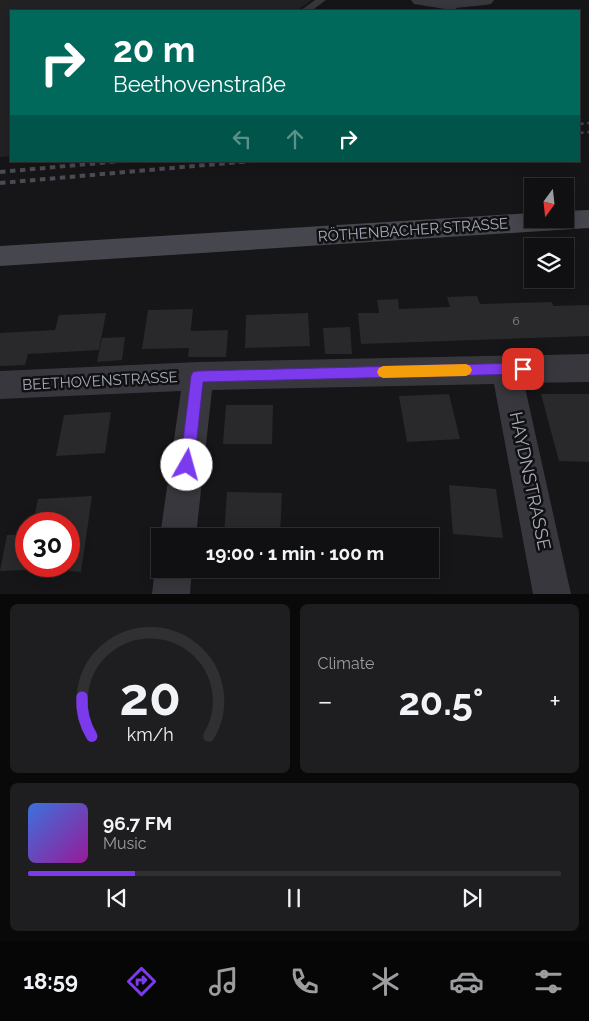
<!DOCTYPE html>
<meta charset="utf-8">
<style>
:root{--surface:#101012;--page:#1e1e20;--text:#f1f3f6;--muted:#9c9d9f;--line:#303032;--accent:#7c3aed}
body{margin:0;font-family:Raleway,sans-serif;background:var(--page);color:var(--text);height:100vh;display:flex;flex-direction:column;font-size:19px;white-space:nowrap}
*{box-sizing:border-box;margin:0}
p{font-size:16px;color:var(--muted)}
.icon{flex:none;width:28px;height:28px;fill:none;stroke:currentColor;stroke-width:2;stroke-linecap:round;stroke-linejoin:round}
.map{position:relative;height:594px;overflow:hidden}
.side{display:flex;flex-direction:column;gap:10px;padding:10px;background:#09090a;flex:1}
.side>*{flex:none}
.banner{position:absolute;left:10px;top:10px;width:570px;height:152px;border-radius:0px;box-shadow:0 2px 12px #0003,0 0 0 1px var(--line);background:#00695c;color:#fff;overflow:hidden}
.needle{width:32px;rotate:195deg}
.fabs{position:absolute;left:524px;top:178px;display:grid;gap:10px}
.fabs a{display:grid;place-items:center;width:50px;height:50px;border-radius:0px;background:var(--surface);box-shadow:0 2px 12px #0003,0 0 0 1px var(--line);font-size:25px}
.speed{position:absolute;left:15px;top:512px;display:flex;gap:10px;font-size:25px;font-weight:700;text-align:center}
.speed>*{display:grid;place-content:center;width:65px;height:65px;border-radius:50%;background:var(--surface);box-shadow:0 2px 12px #0003,0 0 0 1px var(--line);line-height:1}
.speed .limit{border:8px solid #d22;background:#fff;color:#111}
.pin{position:absolute;display:grid;place-items:center;width:42px;height:42px;color:#fff;margin:-21px;border-radius:10px;box-shadow:0 2px 8px #0006}
.me{position:absolute;width:55px;margin:-28px;rotate:7deg;stroke-linejoin:round;filter:drop-shadow(0 0 4px #0008)}
.turn{display:flex;align-items:center;gap:18px;height:105px;padding:0 20px;font-size:22px}
.turn .icon{width:65px;height:65px;stroke-width:2.5}
.turn b{display:block;font-size:35px;line-height:42px}
.lanes{display:flex;align-items:center;height:48px;padding:0 20px;background:#0003;justify-content:center;gap:25px;direction:ltr}
.lanes .off{opacity:.35}
.big{font-size:38px;font-weight:700;line-height:1.1}
.side .card{flex:1;display:flex;flex-direction:column;justify-content:center;gap:8px;min-width:0;padding:0 18px;border-radius:8px;background:var(--page)}
.side .dial{align-items:center;gap:0}
.dial svg{height:130px;overflow:visible;fill:none;stroke:var(--line);stroke-width:7;stroke-linecap:round;text-anchor:middle}
.dial text{fill:var(--text);stroke:none}
.song{display:flex;align-items:center;gap:15px}
.cover{width:60px;height:60px;border-radius:8px;background:linear-gradient(135deg,hsl(220 70% 55%),hsl(300 70% 35%))}
.played{height:5px;border-radius:2px;background:linear-gradient(90deg,var(--accent) 20%,var(--line) 20%)}
.keys{display:flex;justify-content:space-around;direction:ltr}
.heat{display:flex;justify-content:space-between;align-items:center;font-size:28px;direction:ltr}
.side .tiles{flex:1;display:grid;gap:10px;grid-template-columns:1fr 1fr}
.card:last-child{grid-column:span 2}
.trip{position:absolute;left:151px;top:528px;width:288px;height:50px;border-radius:0px;background:var(--surface);box-shadow:0 2px 12px #0003,0 0 0 1px var(--line);font-weight:700;line-height:50px;text-align:center}
.dock{display:flex;height:80px;justify-content:space-around;align-items:center;background:#060607;color:var(--muted)}
.dock .icon{width:35px;height:35px}
.dock .selected{color:var(--accent)}
.dock b{font-size:22px;color:var(--text)}
.map>svg:first-child{display:block}
.built{fill:#222225}
.building{fill:#29292c}
.lines{fill:none;stroke-linecap:round;stroke-linejoin:round}
.lane{fill:#37373d;fill-rule:evenodd}
.street{fill:#37373d;fill-rule:evenodd}
.secondary{fill:#45464e;fill-rule:evenodd}
.rail-far1{stroke:#4a4b53;stroke-width:2.5;stroke-dasharray:4.5 4;stroke-linecap:butt}
.rail{stroke:#4a4b53;stroke-width:4;stroke-dasharray:5.5 4.5;stroke-linecap:butt}
.route{fill:#7c3aed;stroke:#51269a}
.slow{fill:#f59e0b}
.labels{text-anchor:middle;stroke-width:5;stroke-linejoin:round;paint-order:stroke}
.number-label{font-size:12px;fill:#878a95}
.street-label{font-size:15px;fill:#a7abb9;stroke:#111113}
.near-street-label{font-size:18px;fill:#a7abb9;stroke:#111113}
</style>
<div class="map">
<svg width="589" height="594" viewBox="0 0 589 594">
<rect width="100%" height="100%" fill="#161618"/>
<polygon class="built" points="0,0 312,0 296,11 11,11 11,156 0,157"/>
<g class="building">
<polygon points="477,296 480,304 552,302 553,306 589,305 589,336 361,344 358,313 379,313 377,300 398,299 399,309 450,307 447,297"/>
<polygon points="193,309 190,337 190,331 228,330 226,357 188,357 189,348 142,349 148,310"/>
<polygon points="106,313 99,350 28,354 25,365 0,366 0,333 55,330 59,315"/>
<polygon points="308,313 310,346 245,348 246,315"/>
<polygon points="350,327 352,354 325,354 323,328"/>
<polygon points="125,337 122,360 97,362 102,338"/>
<polygon points="449,394 460,439 407,442 399,396"/>
<polygon points="541,394 589,394 589,462 559,461"/>
<polygon points="226,405 273,405 272,444 223,444"/>
<polygon points="111,412 105,453 56,456 64,415"/>
<polygon points="449,485 496,489 503,538 453,534"/>
<polygon points="227,492 282,493 280,536 224,536"/>
<polygon points="92,496 81,572 69,571 69,524 33,524 38,499"/>
<polygon points="26,534 26,570 0,571 7,535"/>
</g>
<g class="lines">
<g class="lane">
<polygon points="315,0 326,0 311,11 300,11"/>
<polygon points="445,1 460,11 449,11 440,4"/>
</g>
<g class="street">
<polygon points="411,0 494,0 491,4 485,5 445,9 414,4"/>
<polygon points="589,354 589,382 524,383 571,594 533,594 494,384 212,390 196,536 160,536 181,391 0,399 0,371 198,362"/>
<polygon points="160,558 160,569 192,569 190,594 152,594 155,569"/>
</g>
<polygon class="secondary" points="589,210 589,228 0,266 0,246 532,213 532,219 565,219 565,211"/>
<g class="rail-far1">
<polyline points="579,124 589,123"/>
<polyline points="579,133 589,132"/>
</g>
<g class="rail">
<polyline points="0,172 122,161"/>
<polyline points="0,183 252,161"/>
</g>
</g>
<polygon class="route" points="523,363 527,365 529,369 527,373 523,374 203,382 194,465 192,470 187,472 182,470 180,465 191,376 193,372 198,371"/>
<polygon class="slow" points="466,364 470,366 472,370 470,374 466,376 383,378 379,376 377,372 379,368 383,366"/>
<g class="labels">
<g class="number-label">
<text x="516" y="325">6</text>
</g>
<g class="street-label">
<text transform="translate(413 230) rotate(-4)" y="5">RÖTHENBACHER STRASSE</text>
<text transform="translate(100 381) rotate(-3)" y="5">BEETHOVENSTRASSE</text>
</g>
<g class="near-street-label">
<text transform="translate(530 481) rotate(78)" y="6">HAYDNSTRASSE</text>
</g>
</g>
</svg>
<div class="fabs">
<a><svg class="needle" viewBox="-14 -14 28 28"><path d="M0-13l5 13h-10z" fill="#e53935"/><path d="M0 13l5-13h-10z" fill="#9c9d9f"/></svg></a>
<a><svg class="icon" aria-label="layers" viewBox="0 0 24 24"><path d="M12 4l9 5-9 5-9-5zM3 14l9 5 9-5"/></svg></a>
</div>
<div class="speed"><div class="limit">30</div></div>
<div class="pin" style="left:523px;top:369px;background:#d93025"><svg class="icon" aria-label="arrive" viewBox="0 0 24 24"><path d="M6 21V4h12l-3 4 3 4H6"/></svg></div>
<svg class="me" style="left:187px;top:465px" viewBox="-20 -20 40 40"><circle r="19" fill="#fff"/><path d="M0-13L10 11 0 6-10 11z" fill="#7c3aed"/></svg>
<div class="trip">19:00 · 1 min · 100 m</div>
<div class="banner">
<div class="turn"><svg class="icon" aria-label="right" viewBox="0 0 24 24"><path d="M7 20v-9h11M14 6l5 5-5 5"/></svg><div><b>20 m</b>Beethovenstraße</div></div>
<div class="lanes"><svg class="icon off" aria-label="left" viewBox="0 0 24 24"><path d="M17 20v-9H6M10 6l-5 5 5 5"/></svg><svg class="icon off" aria-label="ahead" viewBox="0 0 24 24"><path d="M12 20V5M6 11l6-6 6 6"/></svg><svg class="icon" aria-label="right" viewBox="0 0 24 24"><path d="M7 20v-9h11M14 6l5 5-5 5"/></svg></div>
</div>
</div>
<section class="side">
<div class="tiles">
<div class="card dial"><svg viewBox="0 0 100 80">
<path d="M14 69A42 42 0 1 1 86 69"/>
<path d="M14 69A42 42 0 0 1 8 45" stroke="#7c3aed"/>
<text x="50" y="56" font-size="32" font-weight="700">20</text>
<text x="50" y="72" font-size="11">km/h</text>
</svg></div>
<div class="card"><p>Climate</p>
<div class="heat"><a>−</a><b class="big">20.5°</b><a>+</a></div>
</div>
<div class="card">
<div class="song"><i class="cover"></i><div><b>96.7 FM</b><p>Music</p></div></div>
<div class="played"></div>
<div class="keys"><svg class="icon" aria-label="previous" viewBox="0 0 24 24"><path d="M18 5L8 12l10 7zM5 5v14"/></svg><svg class="icon" aria-label="pause" viewBox="0 0 24 24"><path d="M8 5v14M16 5v14"/></svg><svg class="icon" aria-label="next" viewBox="0 0 24 24"><path d="M6 5l10 7-10 7zM19 5v14"/></svg></div>
</div>
</div>
</section>
<nav class="dock">
<b>18:59</b>
<svg class="icon selected" aria-label="directions" viewBox="0 0 24 24"><path d="M12 3l9 9-9 9-9-9zM9 14v-3h6M13 9l2 2-2 2"/></svg>
<svg class="icon" aria-label="music" viewBox="0 0 24 24"><path d="M9 18V5l10-2v13"/><circle cx="6" cy="18" r="3"/><circle cx="16" cy="16" r="3"/></svg>
<svg class="icon" aria-label="phone" viewBox="0 0 24 24"><path d="M5 4h4l2 5-3 2q2 4 5 5l2-3 5 2v4C11 20 4 13 5 4z"/></svg>
<svg class="icon" aria-label="climate" viewBox="0 0 24 24"><path d="M12 3v18M4 7l16 10M4 17L20 7"/></svg>
<svg class="icon" aria-label="car" viewBox="0 0 24 24"><path d="M5 17H2v-5l4-1 3-4h7l3 4 3 1v5h-3M9 17h6M6 11h13"/><circle cx="7" cy="17" r="2"/><circle cx="17" cy="17" r="2"/></svg>
<svg class="icon" aria-label="filters" viewBox="0 0 24 24"><path d="M4 7h16M4 17h16"/><circle cx="9" cy="7" r="2"/><circle cx="15" cy="17" r="2"/></svg>
</nav>
